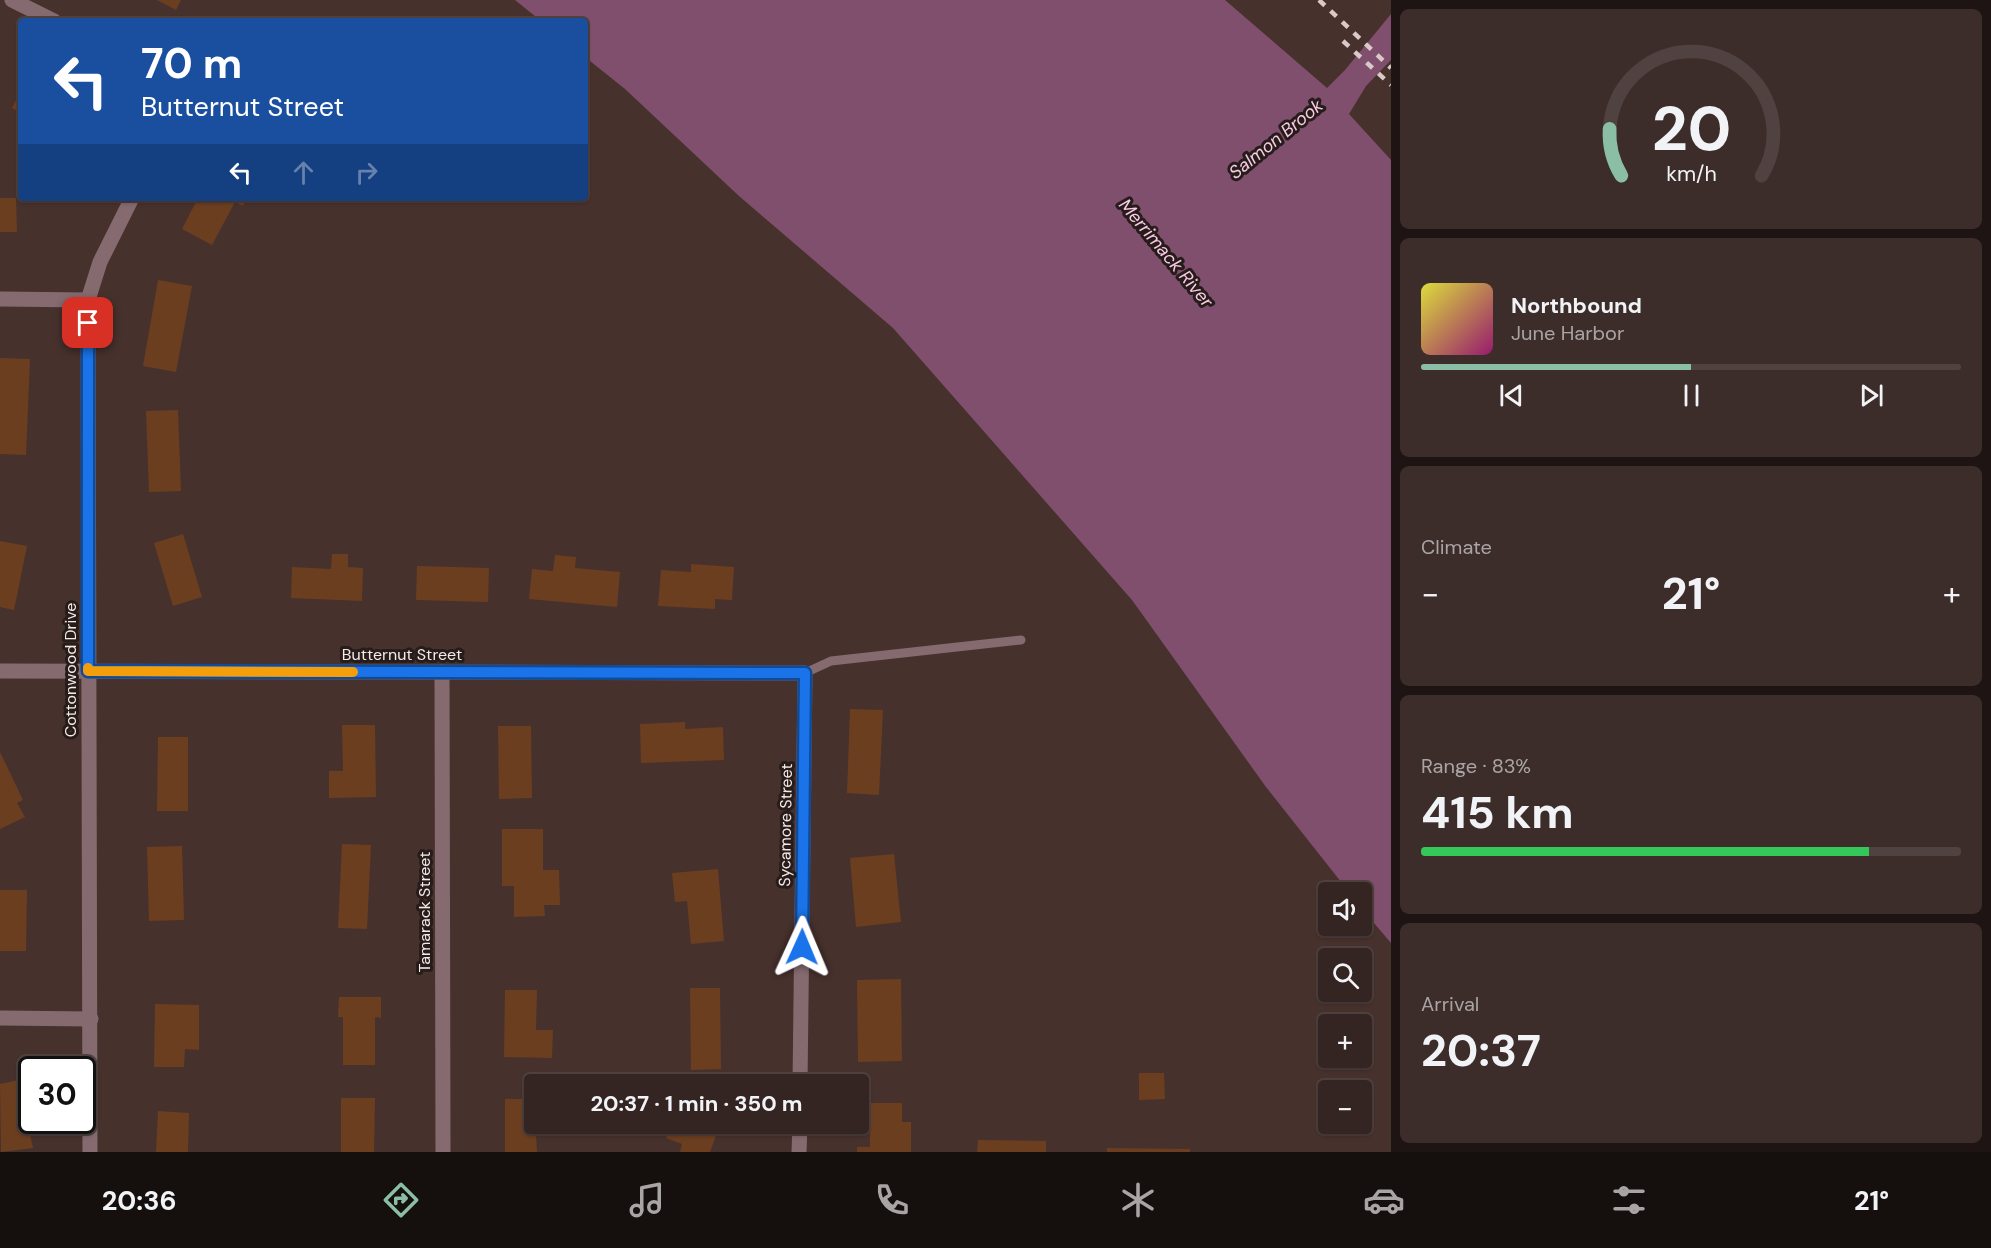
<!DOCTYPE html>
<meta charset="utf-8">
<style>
:root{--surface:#352522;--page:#3d2d2a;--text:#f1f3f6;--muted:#aaa5a5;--line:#4f4240;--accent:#8abfa5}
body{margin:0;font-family:"DM Sans",sans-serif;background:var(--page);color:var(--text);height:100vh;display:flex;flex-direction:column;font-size:22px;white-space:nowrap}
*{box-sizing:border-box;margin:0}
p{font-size:20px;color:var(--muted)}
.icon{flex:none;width:33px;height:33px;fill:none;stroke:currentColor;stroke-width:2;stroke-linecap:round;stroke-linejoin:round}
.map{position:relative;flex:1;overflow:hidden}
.panel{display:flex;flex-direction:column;gap:9px;padding:9px;background:#1d1413;width:600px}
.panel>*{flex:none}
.banner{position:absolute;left:18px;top:18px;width:570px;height:183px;border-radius:6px;box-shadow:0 2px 4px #0004,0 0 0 2px var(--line);background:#1a4fa0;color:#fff;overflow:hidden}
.controls{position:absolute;left:1318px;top:882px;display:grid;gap:12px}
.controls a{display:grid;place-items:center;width:54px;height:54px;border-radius:6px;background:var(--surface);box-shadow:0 2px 4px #0004,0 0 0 2px var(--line);font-size:30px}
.speed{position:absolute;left:18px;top:1056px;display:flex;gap:12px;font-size:30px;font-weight:700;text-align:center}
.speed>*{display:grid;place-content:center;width:78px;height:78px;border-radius:50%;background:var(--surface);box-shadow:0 2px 4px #0004,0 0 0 2px var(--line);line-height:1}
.speed .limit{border:3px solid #111;border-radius:9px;background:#fff;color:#111}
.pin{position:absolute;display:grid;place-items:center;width:51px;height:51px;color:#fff;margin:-26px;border-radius:12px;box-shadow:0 3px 9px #0006}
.me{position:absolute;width:66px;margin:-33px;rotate:1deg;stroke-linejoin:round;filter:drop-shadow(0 0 4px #0008)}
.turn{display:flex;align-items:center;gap:21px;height:126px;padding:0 24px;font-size:27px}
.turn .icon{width:78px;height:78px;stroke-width:2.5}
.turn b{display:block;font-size:42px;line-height:51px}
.lanes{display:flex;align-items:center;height:57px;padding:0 24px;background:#0003;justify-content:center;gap:30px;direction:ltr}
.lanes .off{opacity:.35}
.big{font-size:45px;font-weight:700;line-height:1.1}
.panel .tile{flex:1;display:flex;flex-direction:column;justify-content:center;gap:9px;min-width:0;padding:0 21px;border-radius:9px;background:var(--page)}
.panel .dial{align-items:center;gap:0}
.dial svg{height:156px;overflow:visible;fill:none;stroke:var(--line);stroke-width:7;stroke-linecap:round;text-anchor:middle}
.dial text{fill:var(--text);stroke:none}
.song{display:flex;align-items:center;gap:18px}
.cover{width:72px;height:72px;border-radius:9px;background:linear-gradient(135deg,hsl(60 70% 55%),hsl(320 70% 35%))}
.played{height:6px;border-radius:3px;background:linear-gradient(90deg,var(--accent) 50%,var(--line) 50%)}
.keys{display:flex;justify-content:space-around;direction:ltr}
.heat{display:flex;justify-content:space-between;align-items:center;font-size:33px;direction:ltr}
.charge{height:9px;border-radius:4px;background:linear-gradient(90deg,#34c759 83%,var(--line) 0)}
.trip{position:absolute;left:524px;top:1074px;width:345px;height:60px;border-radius:6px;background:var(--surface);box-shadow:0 2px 4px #0004,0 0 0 2px var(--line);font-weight:700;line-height:60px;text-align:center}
.tab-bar{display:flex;height:96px;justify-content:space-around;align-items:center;background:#150f0e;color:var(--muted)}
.tab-bar .icon{width:42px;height:42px}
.tab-bar .active{color:var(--accent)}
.tab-bar b{font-size:27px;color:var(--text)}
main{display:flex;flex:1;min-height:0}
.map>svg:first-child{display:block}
.water{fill:#804f6d}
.building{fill:#6b3e20}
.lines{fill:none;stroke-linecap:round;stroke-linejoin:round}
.lane{stroke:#856b70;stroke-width:9}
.street{stroke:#856b70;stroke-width:15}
.rail{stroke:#dac9c7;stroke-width:4.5;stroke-dasharray:8 8;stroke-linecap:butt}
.route-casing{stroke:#114b97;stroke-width:15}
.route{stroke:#1a73e8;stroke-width:10}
.slow{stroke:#f59e0b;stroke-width:10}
.labels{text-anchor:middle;stroke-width:6;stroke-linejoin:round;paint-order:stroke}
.street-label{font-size:16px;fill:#f8e9e7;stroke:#261c1a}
.water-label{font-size:18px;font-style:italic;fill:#facbe6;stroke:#261c1a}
</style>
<main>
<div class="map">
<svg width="1391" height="1152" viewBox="0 0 1391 1152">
<rect width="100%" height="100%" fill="#47312d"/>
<polygon class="water" points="515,0 1225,0 1327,88 1345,70 1391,14 1391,60 1366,86 1349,114 1391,160 1391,943 1362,909 1362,892 1349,892 1266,787 1132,600 893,328 739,196 625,89 585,57 585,21 541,21"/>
<g class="building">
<polygon points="157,0 181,0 176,10"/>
<polygon points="21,91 21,113 12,108"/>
<polygon points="0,198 16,198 17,232 0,232"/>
<polygon points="198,198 247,198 243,206 235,202 212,245 182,229"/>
<polygon points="158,280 192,286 176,372 143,366"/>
<polygon points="0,358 30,359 26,455 0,454"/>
<polygon points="178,410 181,491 149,492 146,411"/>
<polygon points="183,534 202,597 173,606 154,543"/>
<polygon points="0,541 27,546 14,610 0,607"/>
<polygon points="332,554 348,554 348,567 363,568 362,601 291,598 292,567 331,569"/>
<polygon points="555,555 576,557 575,568 620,572 617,607 529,599 532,569 553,571"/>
<polygon points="691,564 734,567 732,600 715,599 715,609 658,606 661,570 691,572"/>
<polygon points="417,566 489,568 488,602 416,600"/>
<polygon points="850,709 883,710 879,795 847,793"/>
<polygon points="685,722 685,729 723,727 724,760 641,763 640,724"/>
<polygon points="342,725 375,725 376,797 329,798 329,771 343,771"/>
<polygon points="498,726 531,726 532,798 499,799"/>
<polygon points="158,737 188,737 188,811 157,811"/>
<polygon points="0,752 23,800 17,803 25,817 0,829"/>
<polygon points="502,829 543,829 543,870 559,870 560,905 544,905 545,916 514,917 514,886 502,886"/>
<polygon points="342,844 371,845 367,929 338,928"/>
<polygon points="182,846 184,920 149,921 147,847"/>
<polygon points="894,854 901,922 856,927 850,858"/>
<polygon points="718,869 724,941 691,944 687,901 675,902 672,873"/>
<polygon points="0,890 27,890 26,951 0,951"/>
<polygon points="901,979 902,1061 858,1062 857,980"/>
<polygon points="690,988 720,988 721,1069 691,1070"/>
<polygon points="505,990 537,990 536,1030 553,1030 552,1058 504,1057"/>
<polygon points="339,997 381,997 381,1018 375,1017 375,1065 343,1065 343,1017 338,1017"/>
<polygon points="155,1004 199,1005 199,1050 185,1049 184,1067 154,1067"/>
<polygon points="1139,1073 1164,1073 1165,1099 1139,1100"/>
<polygon points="18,1080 33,1148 1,1152 0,1084"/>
<polygon points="341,1098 375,1098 374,1152 341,1152"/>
<polygon points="505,1099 534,1099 537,1152 505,1152"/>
<polygon points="870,1103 902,1103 902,1122 911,1122 911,1152 857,1152 857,1147 870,1147"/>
<polygon points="158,1111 189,1113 188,1152 156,1152"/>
<polygon points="671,1124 720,1124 710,1152 680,1152 682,1144 666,1138"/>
<polygon points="978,1140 1046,1141 1046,1152 977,1152"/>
<polygon points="1107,1148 1190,1149 1190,1152 1107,1152"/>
</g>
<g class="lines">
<polyline class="lane" points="805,673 831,661 1021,640"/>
<g class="street">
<polyline points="12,0 54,21"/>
<polyline points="0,299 88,300"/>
<polyline points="0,671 805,673 800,1084"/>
<polyline points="442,672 443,1152"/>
<polyline points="0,1018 91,1019"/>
<polyline points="90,1152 88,300 100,262 132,198"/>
<polyline points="799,1152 800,1124"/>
</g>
<g class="rail">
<polyline points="1319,0 1391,68"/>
<polyline points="1343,41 1391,85"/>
</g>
</g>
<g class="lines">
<defs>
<polyline id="route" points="88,323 88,671 805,673 802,947"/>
</defs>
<use href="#route" class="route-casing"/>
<use href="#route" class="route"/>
<polyline class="slow" points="88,668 88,671 353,672"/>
</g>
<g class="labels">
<g class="street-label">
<text x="402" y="660">Butternut Street</text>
<text transform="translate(70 670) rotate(-90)" y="6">Cottonwood Drive</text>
<text transform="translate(785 825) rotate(-89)" y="6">Sycamore Street</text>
<text transform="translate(424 912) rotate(-90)" y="6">Tamarack Street</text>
</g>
<g class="water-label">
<text transform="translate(1276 139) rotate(-39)" y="6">Salmon Brook</text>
<text transform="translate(1166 253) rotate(50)" y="6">Merrimack River</text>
</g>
</g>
</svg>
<div class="controls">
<a><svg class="icon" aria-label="sound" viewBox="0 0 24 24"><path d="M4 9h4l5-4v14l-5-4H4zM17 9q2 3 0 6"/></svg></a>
<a><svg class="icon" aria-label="search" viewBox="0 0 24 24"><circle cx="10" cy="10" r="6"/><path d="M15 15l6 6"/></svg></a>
<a>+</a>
<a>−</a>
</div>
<div class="speed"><div class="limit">30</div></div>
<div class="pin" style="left:88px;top:323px;background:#d93025"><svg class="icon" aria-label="arrive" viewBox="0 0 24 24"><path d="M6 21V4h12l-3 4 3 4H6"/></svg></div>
<svg class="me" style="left:802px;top:947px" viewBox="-20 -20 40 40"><path d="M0-17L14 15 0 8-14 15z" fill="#1a73e8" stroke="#fff" stroke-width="4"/></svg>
<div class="trip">20:37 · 1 min · 350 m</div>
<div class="banner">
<div class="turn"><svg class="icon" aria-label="left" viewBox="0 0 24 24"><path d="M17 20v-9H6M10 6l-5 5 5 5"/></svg><div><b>70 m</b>Butternut Street</div></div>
<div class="lanes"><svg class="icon" aria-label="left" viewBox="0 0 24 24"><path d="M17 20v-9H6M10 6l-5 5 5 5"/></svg><svg class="icon off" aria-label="ahead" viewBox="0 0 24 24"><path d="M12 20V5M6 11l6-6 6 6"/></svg><svg class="icon off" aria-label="right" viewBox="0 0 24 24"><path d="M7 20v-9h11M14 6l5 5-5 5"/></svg></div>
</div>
</div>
<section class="panel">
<div class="tile dial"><svg viewBox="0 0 100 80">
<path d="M14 69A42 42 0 1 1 86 69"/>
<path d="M14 69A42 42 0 0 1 8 45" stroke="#8abfa5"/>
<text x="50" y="56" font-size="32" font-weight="700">20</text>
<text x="50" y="72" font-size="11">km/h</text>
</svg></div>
<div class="tile">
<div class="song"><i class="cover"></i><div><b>Northbound</b><p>June Harbor</p></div></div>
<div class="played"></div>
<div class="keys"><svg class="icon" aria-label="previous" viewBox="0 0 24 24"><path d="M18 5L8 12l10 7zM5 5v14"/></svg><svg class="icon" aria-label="pause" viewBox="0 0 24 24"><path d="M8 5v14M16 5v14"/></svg><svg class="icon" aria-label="next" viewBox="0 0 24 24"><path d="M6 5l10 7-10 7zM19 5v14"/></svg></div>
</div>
<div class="tile"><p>Climate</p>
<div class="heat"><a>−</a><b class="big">21°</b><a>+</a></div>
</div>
<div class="tile"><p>Range · 83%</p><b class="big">415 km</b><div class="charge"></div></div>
<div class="tile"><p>Arrival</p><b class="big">20:37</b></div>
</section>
</main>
<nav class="tab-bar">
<b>20:36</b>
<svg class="icon active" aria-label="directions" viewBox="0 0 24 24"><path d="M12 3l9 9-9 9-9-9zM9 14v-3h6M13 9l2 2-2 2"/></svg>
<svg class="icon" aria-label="music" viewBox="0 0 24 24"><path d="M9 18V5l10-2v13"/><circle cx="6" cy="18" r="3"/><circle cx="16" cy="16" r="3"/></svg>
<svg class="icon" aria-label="phone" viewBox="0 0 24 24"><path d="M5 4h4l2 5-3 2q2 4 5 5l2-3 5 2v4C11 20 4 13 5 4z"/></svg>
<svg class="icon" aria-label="climate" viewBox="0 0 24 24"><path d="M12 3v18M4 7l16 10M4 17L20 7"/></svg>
<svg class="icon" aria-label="car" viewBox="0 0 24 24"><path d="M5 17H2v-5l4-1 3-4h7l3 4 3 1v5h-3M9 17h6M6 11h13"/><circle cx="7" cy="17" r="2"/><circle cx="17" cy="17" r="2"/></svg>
<svg class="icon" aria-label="filters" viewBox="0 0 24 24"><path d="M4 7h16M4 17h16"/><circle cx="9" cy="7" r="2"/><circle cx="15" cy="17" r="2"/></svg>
<b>21°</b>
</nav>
